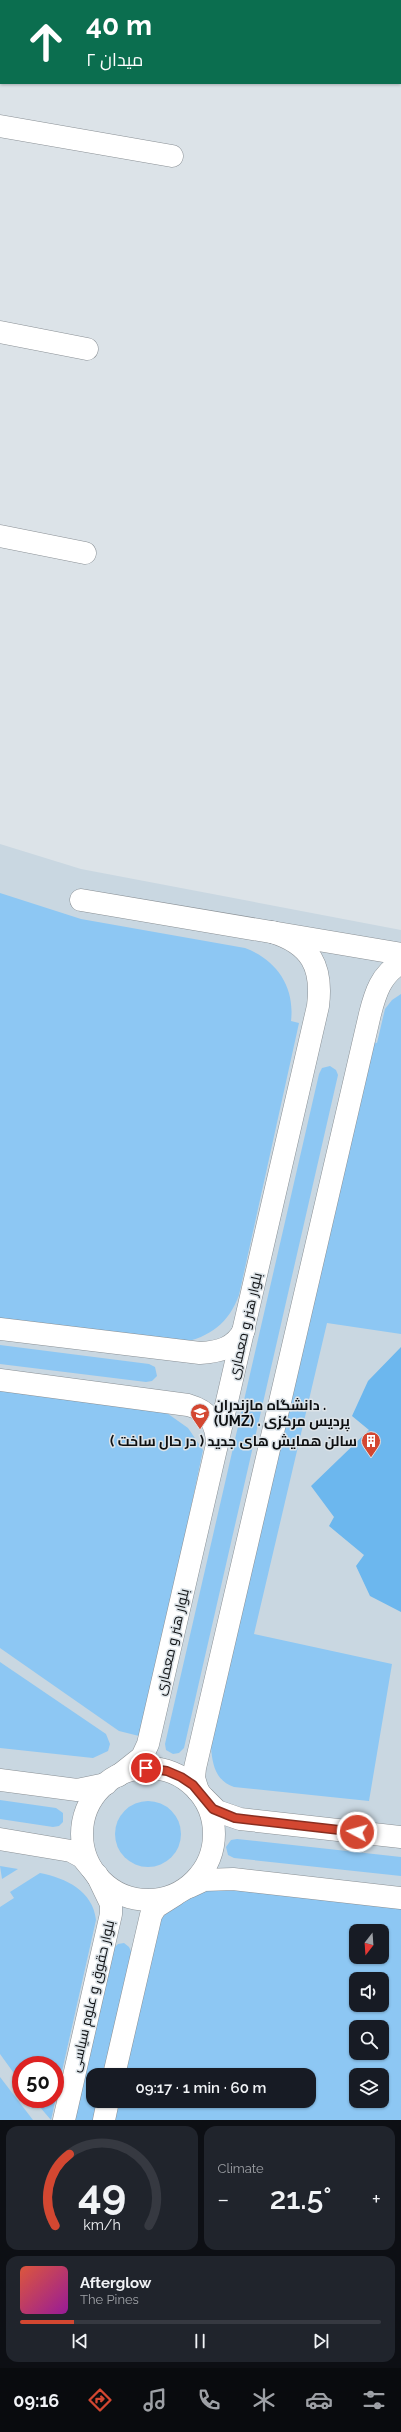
<!DOCTYPE html>
<meta charset="utf-8">
<style>
:root{--surface:#171b24;--page:#20242c;--text:#f1f3f6;--muted:#9ea1a6;--line:#363941;--accent:#d34731}
body{margin:0;font-family:Raleway,Cairo,sans-serif;background:var(--page);color:var(--text);height:100vh;display:flex;flex-direction:column;font-size:15px;white-space:nowrap}
*{box-sizing:border-box;margin:0}
p{font-size:13px;color:var(--muted)}
.icon{flex:none;width:22px;height:22px;fill:none;stroke:currentColor;stroke-width:2;stroke-linecap:round;stroke-linejoin:round}
.map{position:relative;height:2120px;overflow:hidden}
.side{display:flex;flex-direction:column;gap:6px;padding:6px;background:#0d0f14;flex:1}
.side>*{flex:none}
.guide{position:absolute;left:0px;top:0px;width:401px;height:84px;box-shadow:0 1px 3px #0004;background:#0b6e4f;color:#fff;overflow:hidden}
.needle{width:26px;rotate:197deg}
.tools{position:absolute;left:349px;top:1924px;display:grid;gap:8px}
.tools a{display:grid;place-items:center;width:40px;height:40px;border-radius:8px;background:var(--surface);box-shadow:0 1px 3px #0004;font-size:20px}
.speed{position:absolute;left:12px;top:2056px;display:flex;gap:8px;font-size:20px;font-weight:700;text-align:center}
.speed>*{display:grid;place-content:center;width:52px;height:52px;border-radius:50%;background:var(--surface);box-shadow:0 1px 3px #0004;line-height:1}
.speed .limit{border:6px solid #d22;background:#fff;color:#111}
.pin{position:absolute;display:grid;place-items:center;width:34px;height:34px;color:#fff;margin:-17px;border:2px solid #fff;border-radius:50%;box-shadow:0 1px 4px #0007}
.me{position:absolute;width:44px;margin:-22px;rotate:276deg;stroke-linejoin:round;filter:drop-shadow(0 0 3px #0008)}
.turn{display:flex;align-items:center;gap:14px;height:84px;padding:0 20px;font-size:18px}
.turn .icon{width:52px;height:52px;stroke-width:2.5}
.turn b{display:block;font-size:28px;line-height:34px}
.big{font-size:30px;font-weight:600;line-height:1.1}
.side .widget{flex:1;display:flex;flex-direction:column;justify-content:center;gap:6px;min-width:0;padding:0 14px;border-radius:12px;background:var(--page)}
.side .dial{align-items:center;gap:0}
.dial svg{height:104px;overflow:visible;fill:none;stroke:var(--line);stroke-width:7;stroke-linecap:round;text-anchor:middle}
.dial text{fill:var(--text);stroke:none}
.song{display:flex;align-items:center;gap:12px}
.cover{width:48px;height:48px;border-radius:6px;background:linear-gradient(135deg,hsl(10 70% 55%),hsl(300 70% 35%))}
.played{height:4px;border-radius:2px;background:linear-gradient(90deg,var(--accent) 15%,var(--line) 15%)}
.keys{display:flex;justify-content:space-around;direction:ltr}
.heat{display:flex;justify-content:space-between;align-items:center;font-size:22px;direction:ltr}
.side .tiles{flex:1;display:grid;gap:6px;grid-template-columns:1fr 1fr}
.widget:last-child{grid-column:span 2}
.trip{position:absolute;left:86px;top:2068px;width:230px;height:40px;border-radius:12px;background:var(--surface);box-shadow:0 1px 3px #0004;font-weight:600;line-height:40px;text-align:center}
.tabs{display:flex;height:64px;justify-content:space-around;align-items:center;background:#090b0e;color:var(--muted)}
.tabs .icon{width:28px;height:28px}
.tabs .active{color:var(--accent)}
.tabs b{font-size:18px;color:var(--text)}
.map>svg:first-child{display:block}
.built{fill:#c9d7e1;fill-rule:evenodd}
.green{fill:#8dc7f3;fill-rule:evenodd}
.building{fill:#6cb7ee}
.lines{fill:none;stroke-linecap:round;stroke-linejoin:round}
.minor-casing{stroke:#8a9095;stroke-width:23}
.major-casing{stroke:#8a9095;stroke-width:23}
.minor{stroke:#fff;stroke-width:22}
.major{stroke:#fff;stroke-width:22}
.route-casing{stroke:#892e20;stroke-width:10}
.route{stroke:#d34731;stroke-width:7}
.labels{text-anchor:middle;stroke-width:3;stroke-linejoin:round;paint-order:stroke}
.street-label{font-size:14px;fill:#0d0f11;stroke:#dce3e8}
.poi-label{font-size:14px;font-weight:bold;fill:#0d0f11;stroke:#dce3e8;text-anchor:start}
</style>
<div class="map">
<svg width="401" height="2120" viewBox="0 0 401 2120">
<rect width="100%" height="100%" fill="#dce3e8"/>
<path class="built" d="M 0,844 L 81,869 L 401,930 L 401,2120 L 0,2120 ZM 356,1931 L 382,1931 L 382,1957 L 356,1957 ZM 356,1979 L 382,1979 L 382,2005 L 356,2005 ZM 356,2027 L 382,2027 L 382,2053 L 356,2053 ZM 21,2065 L 55,2065 L 55,2099 L 21,2099 ZM 93,2075 L 309,2075 L 309,2101 L 93,2101 ZM 356,2075 L 382,2075 L 382,2101 L 356,2101 Z"/>
<g class="green">
<path d="M 0,893 L 81,919 L 245,948 C 277,960 295,987 291,1021 L 299,1023 L 239,1295 C 229,1323 210,1337 181,1343 L 0,1321 Z"/>
<path d="M 401,994 L 401,1334 L 327,1323 L 254,1634 L 392,1664 L 369,1801 L 234,1787 C 211,1779 212,1756 210,1735 L 373,1042 L 377,1043 L 385,1009 L 392,1000 Z"/>
<polygon points="330,1066 336,1070 338,1075 184,1748 179,1753 173,1754 166,1750 165,1744 319,1074 322,1068"/>
<polygon points="0,1345 149,1364 155,1367 157,1376 152,1381 146,1382 0,1364"/>
<polygon points="0,1388 164,1411 188,1428 203,1450 143,1737 119,1731 0,1648"/>
<polygon points="0,1662 106,1734 110,1744 108,1751 93,1758 0,1748"/>
<polygon points="0,1800 56,1808 63,1813 63,1822 59,1826 53,1827 0,1819"/>
<circle cx="148" cy="1834" r="33"/>
<polygon points="237,1839 401,1857 401,1876 234,1858 228,1855 226,1847 231,1840"/>
<polygon points="0,1866 18,1869 2,1879"/>
<path d="M 40,1873 C 66,1878 93,1891 96,1920 L 51,2120 L 33,2099 L 55,2099 L 55,2065 L 21,2065 L 21,2083 L 0,2054 L 0,1907 L 14,1898 L 10,1892 Z"/>
<path d="M 213,1887 L 401,1907 L 401,2120 L 111,2120 L 115,2101 L 309,2101 L 309,2075 L 121,2075 L 160,1919 L 188,1894 ZM 356,1931 L 382,1931 L 382,1957 L 356,1957 ZM 356,1979 L 382,1979 L 382,2005 L 356,2005 ZM 356,2027 L 382,2027 L 382,2053 L 356,2053 ZM 356,2075 L 382,2075 L 382,2101 L 356,2101 Z"/>
<polygon points="124,1943 129,1947 132,1953 104,2075 93,2075 93,2101 98,2101 93,2120 74,2120 114,1948 118,1944"/>
<polygon points="0,2077 33,2120 0,2120"/>
</g>
<polygon class="building" points="401,1347 401,1612 370,1596 356,1566 364,1555 329,1526 334,1517 311,1486 369,1430 352,1416 368,1381"/>
<g class="lines">
<defs>
<g id="minor">
<polyline points="0,126 172,156"/>
<polyline points="0,332 87,349"/>
<polyline points="0,536 85,553"/>
<polyline points="81,900 401,954"/>
<path d="M 0,1329 L 200,1353 C 219,1352 235,1348 244,1330"/>
<path d="M 0,1380 L 188,1405 C 209,1411 216,1422 217,1443"/>
<path d="M 118,1776 L 142,1757 L 148,1744 L 318,1006 C 323,967 311,944 272,932"/>
<path d="M 198,1791 L 194,1778 L 195,1768 L 370,1014 C 375,994 381,974 401,963"/>
<polyline points="114,2075 151,1915 156,1907 175,1895"/>
<polyline points="64,2120 111,1914 111,1904 97,1875"/>
<polyline points="104,2120 108,2101"/>
</g>
<g id="major">
<circle cx="148" cy="1834" r="66"/>
<polyline points="0,1780 77,1790 106,1784"/>
<polyline points="204,1798 217,1811 240,1819 401,1837"/>
<polyline points="0,1839 71,1851 82,1857 91,1868"/>
<polyline points="189,1887 204,1880 233,1879 401,1898"/>
</g>
</defs>
<use href="#minor" class="minor-casing"/>
<use href="#major" class="major-casing"/>
<use href="#minor" class="minor"/>
<use href="#major" class="major"/>
</g>
<g class="lines">
<defs>
<polyline id="route" points="146,1768 167,1771 181,1777 193,1785 213,1809 235,1818 357,1832"/>
</defs>
<use href="#route" class="route-casing"/>
<use href="#route" class="route"/>
</g>
<defs>
<symbol id="university-pin" viewBox="-11 -11 22 30"><path d="M0 17L-7.5 6A9.5 9.5 0 1 1 7.5 6Z" fill="#d34731" stroke="#dce3e8"/><path d="M0-5L7-2L0 1L-7-2ZM-4 1L0 2.5L4 1V4Q0 6-4 4Z" fill="#fff"/></symbol>
<symbol id="building-pin" viewBox="-11 -11 22 30"><path d="M0 17L-7.5 6A9.5 9.5 0 1 1 7.5 6Z" fill="#d34731" stroke="#dce3e8"/><path d="M-4-6H4V6H1V3H-1V6H-4ZM-2.5-4.3h1.7v1.8h-1.7ZM.8-4.3h1.7v1.8H.8ZM-2.5-1h1.7V.8h-1.7ZM.8-1h1.7V.8H.8Z" fill="#fff"/></symbol>
</defs>
<g fill-rule="evenodd">
<use href="#university-pin" x="189" y="1402" width="22" height="30"/>
<use href="#building-pin" x="360" y="1430" width="22" height="30"/>
</g>
<g class="labels">
<g class="street-label">
<text transform="translate(245 1326) rotate(-77)" y="5">بلوار هنر و معماری</text>
<text transform="translate(172 1642) rotate(-77)" y="5">بلوار هنر و معماری</text>
<text transform="translate(92 1996) rotate(-77)" y="5">بلوار حقوق و علوم سیاسی</text>
</g>
<g class="poi-label">
<text x="214" y="1410">دانشگاه مازندران .<tspan x="214" dy="16">(UMZ) . پردیس مرکزی</tspan></text>
<text x="357" y="1446" text-anchor="end">سالن همایش های جدید ( در حال ساخت )</text>
</g>
</g>
</svg>
<div class="tools">
<a><svg class="needle" viewBox="-14 -14 28 28"><path d="M0-13l5 13h-10z" fill="#e53935"/><path d="M0 13l5-13h-10z" fill="#9ea1a6"/></svg></a>
<a><svg class="icon" aria-label="sound" viewBox="0 0 24 24"><path d="M4 9h4l5-4v14l-5-4H4zM17 9q2 3 0 6"/></svg></a>
<a><svg class="icon" aria-label="search" viewBox="0 0 24 24"><circle cx="10" cy="10" r="6"/><path d="M15 15l6 6"/></svg></a>
<a><svg class="icon" aria-label="layers" viewBox="0 0 24 24"><path d="M12 4l9 5-9 5-9-5zM3 14l9 5 9-5"/></svg></a>
</div>
<div class="speed"><div class="limit">50</div></div>
<div class="pin" style="left:146px;top:1768px;background:#d93025"><svg class="icon" aria-label="arrive" viewBox="0 0 24 24"><path d="M6 21V4h12l-3 4 3 4H6"/></svg></div>
<svg class="me" style="left:357px;top:1832px" viewBox="-20 -20 40 40"><circle r="17" fill="#d34731" stroke="#fff" stroke-width="3"/><path d="M0-11L8 9 0 5-8 9z" fill="#fff"/></svg>
<div class="trip">09:17 · 1 min · 60 m</div>
<div class="guide">
<div class="turn"><svg class="icon" aria-label="ahead" viewBox="0 0 24 24"><path d="M12 20V5M6 11l6-6 6 6"/></svg><div><b>40 m</b>میدان ۲</div></div>
</div>
</div>
<section class="side">
<div class="tiles">
<div class="widget dial"><svg viewBox="0 0 100 80">
<path d="M14 69A42 42 0 1 1 86 69"/>
<path d="M14 69A42 42 0 0 1 25 14" stroke="#d34731"/>
<text x="50" y="56" font-size="32" font-weight="700">49</text>
<text x="50" y="72" font-size="11">km/h</text>
</svg></div>
<div class="widget"><p>Climate</p>
<div class="heat"><a>−</a><b class="big">21.5°</b><a>+</a></div>
</div>
<div class="widget">
<div class="song"><i class="cover"></i><div><b>Afterglow</b><p>The Pines</p></div></div>
<div class="played"></div>
<div class="keys"><svg class="icon" aria-label="previous" viewBox="0 0 24 24"><path d="M18 5L8 12l10 7zM5 5v14"/></svg><svg class="icon" aria-label="pause" viewBox="0 0 24 24"><path d="M8 5v14M16 5v14"/></svg><svg class="icon" aria-label="next" viewBox="0 0 24 24"><path d="M6 5l10 7-10 7zM19 5v14"/></svg></div>
</div>
</div>
</section>
<nav class="tabs">
<b>09:16</b>
<svg class="icon active" aria-label="directions" viewBox="0 0 24 24"><path d="M12 3l9 9-9 9-9-9zM9 14v-3h6M13 9l2 2-2 2"/></svg>
<svg class="icon" aria-label="music" viewBox="0 0 24 24"><path d="M9 18V5l10-2v13"/><circle cx="6" cy="18" r="3"/><circle cx="16" cy="16" r="3"/></svg>
<svg class="icon" aria-label="phone" viewBox="0 0 24 24"><path d="M5 4h4l2 5-3 2q2 4 5 5l2-3 5 2v4C11 20 4 13 5 4z"/></svg>
<svg class="icon" aria-label="climate" viewBox="0 0 24 24"><path d="M12 3v18M4 7l16 10M4 17L20 7"/></svg>
<svg class="icon" aria-label="car" viewBox="0 0 24 24"><path d="M5 17H2v-5l4-1 3-4h7l3 4 3 1v5h-3M9 17h6M6 11h13"/><circle cx="7" cy="17" r="2"/><circle cx="17" cy="17" r="2"/></svg>
<svg class="icon" aria-label="filters" viewBox="0 0 24 24"><path d="M4 7h16M4 17h16"/><circle cx="9" cy="7" r="2"/><circle cx="15" cy="17" r="2"/></svg>
</nav>
